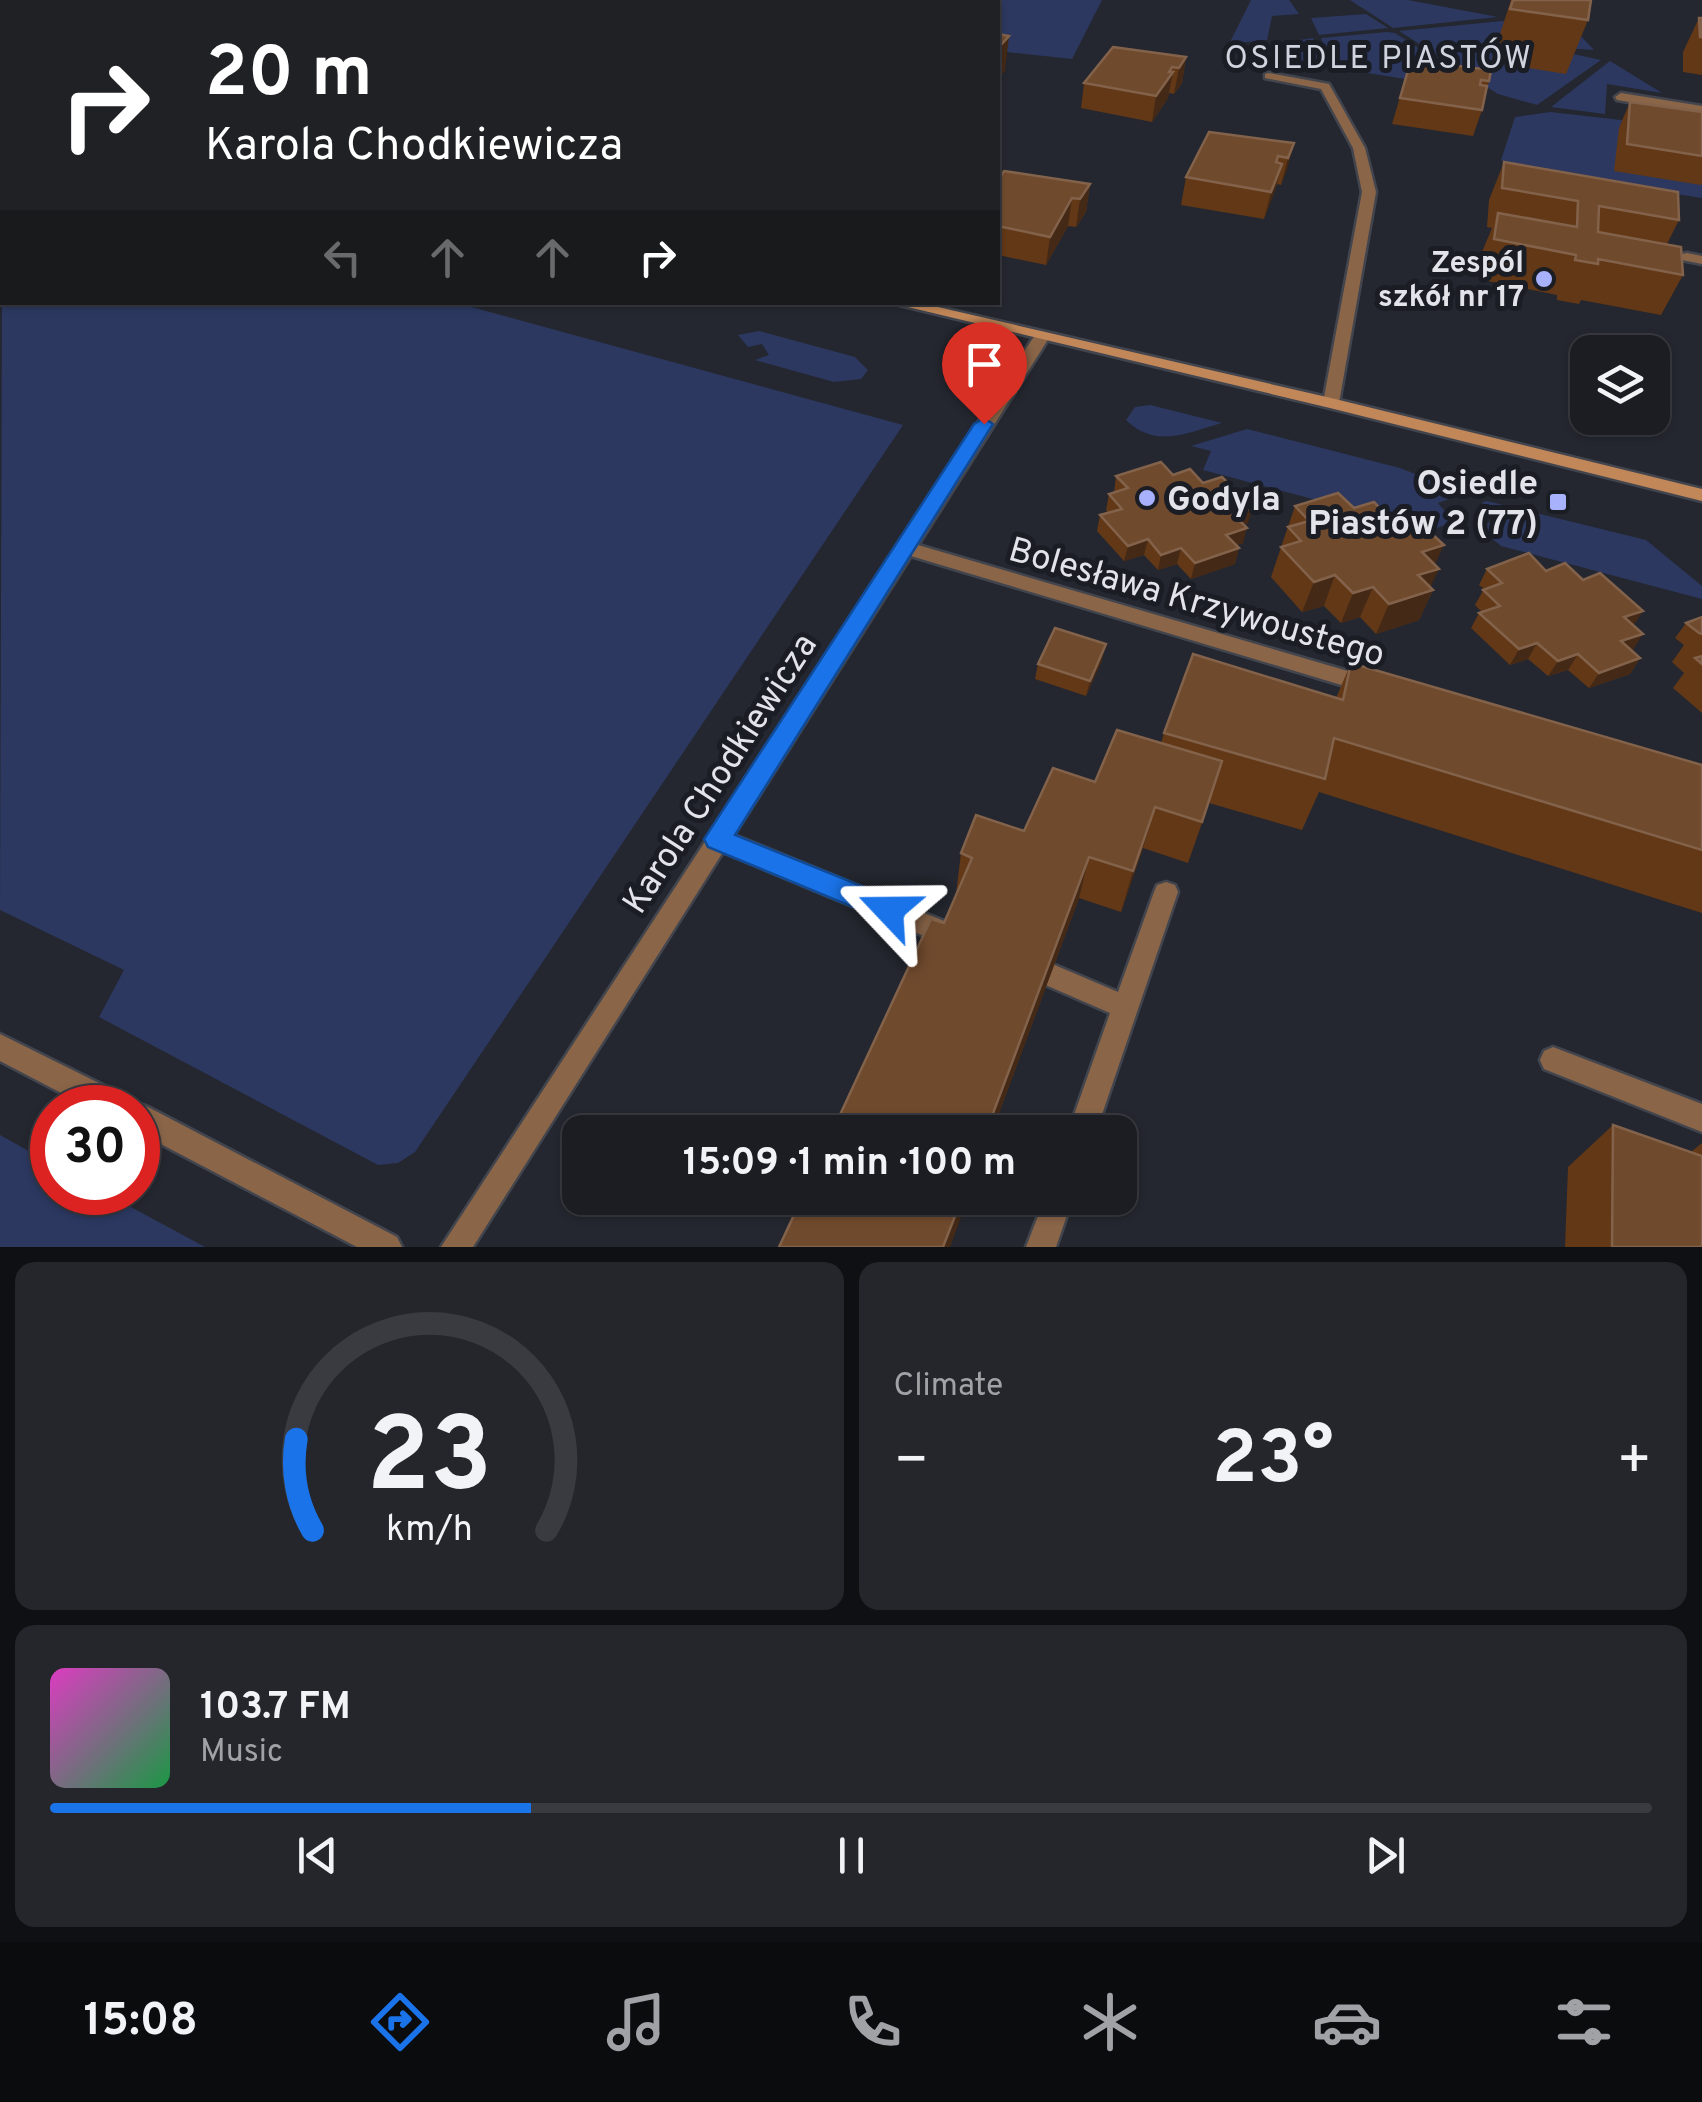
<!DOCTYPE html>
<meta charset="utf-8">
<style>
:root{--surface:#1b1d23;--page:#24262b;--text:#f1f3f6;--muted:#a0a2a6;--line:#393b41;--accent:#1a73e8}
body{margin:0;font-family:Overpass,sans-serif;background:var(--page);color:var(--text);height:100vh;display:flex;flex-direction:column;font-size:38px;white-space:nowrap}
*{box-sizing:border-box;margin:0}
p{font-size:32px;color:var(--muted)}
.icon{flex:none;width:55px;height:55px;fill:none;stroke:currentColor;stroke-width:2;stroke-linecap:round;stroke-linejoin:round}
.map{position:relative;height:1247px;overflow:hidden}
.sheet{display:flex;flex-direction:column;gap:15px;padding:15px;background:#0f1013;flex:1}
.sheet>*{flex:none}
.top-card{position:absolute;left:0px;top:0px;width:1000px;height:305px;box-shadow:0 2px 8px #0004,0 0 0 2px var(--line);background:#202124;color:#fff;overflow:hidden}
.fabs{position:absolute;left:1570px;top:335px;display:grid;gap:20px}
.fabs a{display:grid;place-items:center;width:100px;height:100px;border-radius:20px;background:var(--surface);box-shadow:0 2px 8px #0004,0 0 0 2px var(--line);font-size:50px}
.speed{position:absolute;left:30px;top:1085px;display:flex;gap:20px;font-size:50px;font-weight:700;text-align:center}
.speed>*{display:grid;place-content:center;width:130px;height:130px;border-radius:50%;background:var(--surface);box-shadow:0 2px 8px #0004,0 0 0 2px var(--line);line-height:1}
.speed .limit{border:15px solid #d22;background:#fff;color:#111}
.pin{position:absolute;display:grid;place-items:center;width:85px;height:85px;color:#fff;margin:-102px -42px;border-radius:50% 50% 50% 0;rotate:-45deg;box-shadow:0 0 10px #0007}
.pin .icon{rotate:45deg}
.me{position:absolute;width:110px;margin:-55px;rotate:293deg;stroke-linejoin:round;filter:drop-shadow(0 0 8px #0008)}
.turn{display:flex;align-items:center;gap:35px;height:210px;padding:0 40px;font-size:45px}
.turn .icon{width:130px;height:130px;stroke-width:2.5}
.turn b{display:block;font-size:70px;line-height:85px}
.lanes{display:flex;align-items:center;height:95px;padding:0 40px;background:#0003;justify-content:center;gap:50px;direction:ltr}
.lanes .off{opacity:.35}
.big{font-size:75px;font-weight:700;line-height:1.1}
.sheet .widget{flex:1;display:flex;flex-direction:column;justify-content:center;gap:15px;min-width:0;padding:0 35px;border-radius:20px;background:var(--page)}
.sheet .dial{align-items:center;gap:0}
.dial svg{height:260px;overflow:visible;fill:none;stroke:var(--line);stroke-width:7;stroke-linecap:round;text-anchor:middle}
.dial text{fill:var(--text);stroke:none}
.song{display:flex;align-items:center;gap:30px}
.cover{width:120px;height:120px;border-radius:15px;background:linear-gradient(135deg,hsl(310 70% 55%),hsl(140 70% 35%))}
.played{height:10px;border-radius:5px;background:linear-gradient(90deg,var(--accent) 30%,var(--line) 30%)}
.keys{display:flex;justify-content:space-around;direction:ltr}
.heat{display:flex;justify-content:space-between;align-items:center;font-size:55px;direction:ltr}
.sheet .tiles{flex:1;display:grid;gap:15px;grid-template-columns:1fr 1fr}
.widget:last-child{grid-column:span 2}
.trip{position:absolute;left:562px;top:1115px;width:575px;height:100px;border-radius:20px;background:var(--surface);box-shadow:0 2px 8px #0004,0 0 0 2px var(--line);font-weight:700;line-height:100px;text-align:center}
.menu{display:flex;height:160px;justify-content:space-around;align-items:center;background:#0b0c0e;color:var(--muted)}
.menu .icon{width:70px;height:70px}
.menu .selected{color:var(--accent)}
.menu b{font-size:45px;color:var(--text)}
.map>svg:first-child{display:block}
.green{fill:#2c3860}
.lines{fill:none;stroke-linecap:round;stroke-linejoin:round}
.lane-casing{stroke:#42454d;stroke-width:5}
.street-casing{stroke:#42454d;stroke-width:5}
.secondary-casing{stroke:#42454d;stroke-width:5}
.lane{fill:#8a6548;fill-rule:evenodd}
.street{fill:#8a6548;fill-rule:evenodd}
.secondary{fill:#c28758;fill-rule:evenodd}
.wall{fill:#633816}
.shaded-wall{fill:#442916}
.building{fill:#704a2d;stroke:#82624a;stroke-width:2.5}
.route{fill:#1a73e8;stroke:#114b97;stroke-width:2.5}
.poi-dot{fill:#a7b1fc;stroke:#1b1d25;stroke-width:4}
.labels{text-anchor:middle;stroke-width:10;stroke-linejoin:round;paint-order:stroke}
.far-poi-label{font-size:30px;font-weight:bold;fill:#e2e4ea;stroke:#1b1d25;text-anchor:end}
.far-neighbourhood-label{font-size:32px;letter-spacing:2.5px;fill:#d0d4de;stroke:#1b1d25}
.poi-label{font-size:35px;font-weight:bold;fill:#e2e4ea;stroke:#1b1d25;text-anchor:end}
.street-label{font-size:35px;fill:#e2e4ea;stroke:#1b1d25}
</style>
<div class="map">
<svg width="1702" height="1247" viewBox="0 0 1702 1247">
<rect width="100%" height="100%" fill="#24272f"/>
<g class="green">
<polygon points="827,0 1102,0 1072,59 998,51 998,2"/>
<polygon points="1251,0 1289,0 1299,14 1272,16 1267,40 1229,44"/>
<polygon points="1350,0 1408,0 1498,17 1393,28"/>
<polygon points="1366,14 1388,28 1319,35 1311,18"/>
<polygon points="1513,20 1577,32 1594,50 1565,48 1564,52 1601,60 1537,105 1498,94 1399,31"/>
<polygon points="1387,32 1395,33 1487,92 1330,67 1321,38"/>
<polygon points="1313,38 1325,67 1299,63 1301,55 1269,50 1266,58 1226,51"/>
<polygon points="1610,61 1662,93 1607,84 1605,114 1551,107"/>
<polygon points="1550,112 1692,128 1702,158 1702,198 1516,169 1501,160 1515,117"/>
<polygon points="2,288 2,302 457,303 903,425 415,1152 398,1163 378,1165 99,1017 124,970 0,910"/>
<polygon points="759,331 855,357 868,370 861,379 834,382 755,360 769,355 762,344 748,347 738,335"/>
<path d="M 1150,405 L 1222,423 C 1186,433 1156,449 1126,420 L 1135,407 Z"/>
<polygon points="1247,429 1400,468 1458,491 1461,495 1438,503 1454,522 1431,530 1203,470 1211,451 1191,446"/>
<polygon points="1487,501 1646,540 1702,586 1702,599 1501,546 1478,527 1498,519 1482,502"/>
<polygon points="0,1135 52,1164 52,1192 105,1193 205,1247 0,1247"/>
</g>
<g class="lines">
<defs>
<polygon id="lane" points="1687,253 1702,256 1702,264 1682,260 1682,254"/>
<g id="street">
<polygon points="516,0 539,0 540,2 518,2"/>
<polygon points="1269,73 1329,84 1365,148 1376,192 1339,403 1331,408 1323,403 1362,192 1353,148 1321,89 1265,78 1265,74"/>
<polygon points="1621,93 1702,106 1702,114 1617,100 1615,97"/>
<polygon points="1041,333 1049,338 918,545 1375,679 1378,685 1375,691 1368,693 911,556 734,835 961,928 964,936 961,944 952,947 943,944 723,852 473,1247 441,1247 1033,338"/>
<polygon points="1166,882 1175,885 1178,892 1096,1132 1068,1132 1110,1013 1041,983 1037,975 1041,967 1050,963 1118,992 1154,892 1157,885"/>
<polygon points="0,1034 129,1098 132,1106 138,1103 148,1107 397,1237 402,1247 357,1247 138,1132 138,1108 90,1108 0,1061"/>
<polygon points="1553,1047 1702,1104 1702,1132 1544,1069 1540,1060 1544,1051"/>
<polygon points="1045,1198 1073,1198 1056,1247 1026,1247"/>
</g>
<g id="secondary">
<polygon points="0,82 2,83 2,90 0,90"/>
<polygon points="887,302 916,302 1331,398 1702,489 1702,501 1330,408"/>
</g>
</defs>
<use href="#lane" class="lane-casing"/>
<use href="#street" class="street-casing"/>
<use href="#secondary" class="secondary-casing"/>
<use href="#lane" class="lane"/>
<use href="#street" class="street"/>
<use href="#secondary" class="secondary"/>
</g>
<g class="wall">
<polygon points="0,0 135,0 148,2 2,2 2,30 0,29"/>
<polygon points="312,0 452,0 453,2 325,2"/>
<polygon points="586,0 796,0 810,2 587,2"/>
<polygon points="1511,0 1592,0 1588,20 1566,74 1491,62"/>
<polygon points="1699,18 1702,18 1702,75 1683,72 1683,52"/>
<polygon points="1186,57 1182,83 1174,94 1169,93 1168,98 1152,122 1081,108 1084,83"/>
<polygon points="1411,60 1489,81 1482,110 1473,136 1392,124"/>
<polygon points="1630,102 1702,112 1702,183 1701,185 1614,171 1619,128"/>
<polygon points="1294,143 1281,185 1277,184 1264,219 1181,205 1186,177"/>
<polygon points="1504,162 1679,220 1667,244 1683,275 1661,315 1581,300 1579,304 1557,300 1557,295 1478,279 1482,252 1492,228 1487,227 1489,200"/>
<polygon points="998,180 1090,184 1086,212 1076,227 1068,226 1046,265 998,255"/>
<polygon points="1173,475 1203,483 1248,523 1244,524 1243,543 1236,545 1239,548 1235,564 1191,579 1177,564 1158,570 1144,555 1124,561 1097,531 1100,515 1108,513 1106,510 1109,494 1114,493 1116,476"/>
<polygon points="1295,506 1354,508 1435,565 1430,587 1433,590 1419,620 1376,634 1360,617 1341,623 1324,606 1302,612 1271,577"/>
<polygon points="1487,569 1546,571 1583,580 1643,611 1633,625 1633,650 1631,650 1640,658 1630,674 1589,688 1568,670 1548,676 1528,659 1510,665 1471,628 1479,613 1482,612 1475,605 1484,589 1479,585"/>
<polygon points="1702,617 1702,713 1673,688 1684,673 1672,662 1684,645 1675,638 1686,623"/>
<polygon points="1102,660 1086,696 1035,679 1038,664"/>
<polygon points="1351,663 1702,765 1702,913 1319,792 1302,830 1209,803 1188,863 1143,848 1121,912 1079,898 992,1132 832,1132 944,923 956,894 961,853 1024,831 1095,782 1161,743 1164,733 1336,698"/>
<polygon points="1613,1125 1691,1152 1702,1143 1702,1247 1565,1247 1568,1167"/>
</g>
<g class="shaded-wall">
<polygon points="452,0 487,0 488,2 453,2"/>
<polygon points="1009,36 1005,71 998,80 998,48"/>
<polygon points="1186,57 1182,83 1174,94 1179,68"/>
<polygon points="1172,67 1170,76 1173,72 1168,98 1152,122 1156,96"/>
<polygon points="1294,143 1287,170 1281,185 1288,158"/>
<polygon points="1282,164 1275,191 1264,219 1271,192"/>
<polygon points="1090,184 1086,212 1076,227 1080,199"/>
<polygon points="1072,198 1068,226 1046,265 1050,237"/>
<polygon points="1253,508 1248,523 1229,530 1233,514"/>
<polygon points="1247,528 1243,543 1221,551 1226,535"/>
<polygon points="1148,539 1144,555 1124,561 1128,546"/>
<polygon points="1444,545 1432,571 1439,569 1428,592 1433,590 1419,620 1376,634 1389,604 1422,552"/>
<polygon points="1181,548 1177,564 1158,570 1161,555"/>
<polygon points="1239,548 1235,564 1191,579 1195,563"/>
<polygon points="1335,575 1324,606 1302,612 1314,582"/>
<polygon points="1373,587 1360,617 1341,623 1353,593"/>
<polygon points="1643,611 1633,626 1624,617"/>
<polygon points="1643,634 1633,650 1611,657 1621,641"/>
<polygon points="1537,643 1528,659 1510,665 1519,649"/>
<polygon points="1106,644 1102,660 1086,696 1090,681"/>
<polygon points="1578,654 1568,670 1548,676 1558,661"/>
<polygon points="1640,658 1630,674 1589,688 1599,673"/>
<polygon points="1155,807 1143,848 1121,912 1133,871"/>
<polygon points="1089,857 1079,898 992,1132 986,1132"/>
<polygon points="962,1198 968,1198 950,1247 943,1247"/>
</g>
<g class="building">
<polygon points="9,0 135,0 148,2 21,2"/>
<polygon points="489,0 497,0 509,2 484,2"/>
<polygon points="671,0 796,0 810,2 685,2"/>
<polygon points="1513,0 1591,0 1588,20 1510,9"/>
<polygon points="1699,18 1702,18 1702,37 1700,37"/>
<polygon points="998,34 1009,36 998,48"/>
<polygon points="1113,47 1186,57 1179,68 1172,67 1169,72 1173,72 1156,96 1084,83"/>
<polygon points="1411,60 1491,70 1489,81 1481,80 1480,85 1487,86 1482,110 1400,98"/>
<polygon points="1630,102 1702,112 1702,156 1627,144"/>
<polygon points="1209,132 1294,143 1288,158 1278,156 1276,162 1282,164 1271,192 1186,177"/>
<polygon points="1504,162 1678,192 1679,220 1599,206 1598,232 1681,247 1683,275 1598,259 1598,264 1575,260 1576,255 1494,239 1498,213 1577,227 1578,201 1502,188"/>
<polygon points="1004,171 1090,184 1080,199 1072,198 1050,237 998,226 998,180"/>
<polygon points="1161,462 1173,475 1190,469 1203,483 1222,477 1253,508 1233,514 1247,528 1226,535 1239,548 1195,563 1181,548 1161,555 1148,539 1128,546 1100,515 1122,509 1109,494 1128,488 1116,476"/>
<polygon points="1338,493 1354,508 1374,502 1389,518 1408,512 1444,545 1422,552 1439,569 1418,575 1433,590 1389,604 1373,587 1353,593 1335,575 1314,582 1281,547 1301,541 1288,527 1309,521 1295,506"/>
<polygon points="1529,553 1546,571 1565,563 1583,580 1600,573 1643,611 1624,617 1643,634 1621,641 1640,658 1599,673 1578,654 1558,661 1537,643 1519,649 1479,613 1500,606 1483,590 1502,583 1487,569"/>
<polygon points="1702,617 1702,634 1699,633 1686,623"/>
<polygon points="1055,628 1106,644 1090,681 1038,664"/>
<polygon points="1193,654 1343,700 1351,663 1702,765 1702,850 1334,738 1325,779 1164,733"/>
<polygon points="1702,656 1702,664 1695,658"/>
<polygon points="1117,730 1222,761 1202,822 1155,807 1133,871 1089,857 986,1132 832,1132 931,919 944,923 972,858 961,853 976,815 1024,831 1053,768 1095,782"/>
<polygon points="1613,1125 1702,1156 1702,1247 1612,1247"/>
<polygon points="802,1198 962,1198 943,1247 779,1247"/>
</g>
<polygon class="route" points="984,418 993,424 735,835 899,901 903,910 899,918 889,922 708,847 704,839 974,424"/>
<g class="poi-dot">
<circle cx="1544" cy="279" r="10"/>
<circle cx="1147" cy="498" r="10"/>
<rect x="1548" y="492" width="20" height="20" rx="5"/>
</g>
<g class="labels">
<g class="far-poi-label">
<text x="1524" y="272">Zespól<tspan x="1524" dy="34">szkół nr 17</tspan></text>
</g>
<g class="far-neighbourhood-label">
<text x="1379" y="68">OSIEDLE PIASTÓW</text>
</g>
<g class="poi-label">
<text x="1538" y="494">Osiedle<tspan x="1538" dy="40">Piastów 2 (77)</tspan></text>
<text x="1167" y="510" text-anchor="start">Godyla</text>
</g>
<g class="street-label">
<text transform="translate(1197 601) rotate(16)" y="12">Bolesława Krzywoustego</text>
<text transform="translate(719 773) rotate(-57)" y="12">Karola Chodkiewicza</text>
</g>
</g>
</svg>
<div class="fabs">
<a><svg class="icon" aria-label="layers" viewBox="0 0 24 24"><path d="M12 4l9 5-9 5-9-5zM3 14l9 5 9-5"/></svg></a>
</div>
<div class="speed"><div class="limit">30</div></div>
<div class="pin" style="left:984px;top:424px;background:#d93025"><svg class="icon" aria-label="arrive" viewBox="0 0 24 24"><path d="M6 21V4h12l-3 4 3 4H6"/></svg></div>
<svg class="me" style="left:889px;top:910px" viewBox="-20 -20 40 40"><path d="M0-17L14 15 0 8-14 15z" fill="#1a73e8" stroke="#fff" stroke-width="4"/></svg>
<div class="trip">15:09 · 1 min · 100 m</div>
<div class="top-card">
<div class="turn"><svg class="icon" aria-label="right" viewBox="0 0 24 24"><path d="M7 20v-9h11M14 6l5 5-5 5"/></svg><div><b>20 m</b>Karola Chodkiewicza</div></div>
<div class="lanes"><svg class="icon off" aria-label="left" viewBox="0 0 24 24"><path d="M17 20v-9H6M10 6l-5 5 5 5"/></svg><svg class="icon off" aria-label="ahead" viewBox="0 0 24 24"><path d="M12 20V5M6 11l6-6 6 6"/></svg><svg class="icon off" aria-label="ahead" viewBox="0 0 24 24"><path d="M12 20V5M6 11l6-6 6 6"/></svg><svg class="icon" aria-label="right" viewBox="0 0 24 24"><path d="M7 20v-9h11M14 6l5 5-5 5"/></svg></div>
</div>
</div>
<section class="sheet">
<div class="tiles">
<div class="widget dial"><svg viewBox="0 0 100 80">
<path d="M14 69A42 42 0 1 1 86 69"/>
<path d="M14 69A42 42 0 0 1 9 41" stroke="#1a73e8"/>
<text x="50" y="56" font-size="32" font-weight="700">23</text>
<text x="50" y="72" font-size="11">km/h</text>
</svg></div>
<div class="widget"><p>Climate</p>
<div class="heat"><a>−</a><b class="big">23°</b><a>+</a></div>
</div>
<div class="widget">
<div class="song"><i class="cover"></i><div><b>103.7 FM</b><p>Music</p></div></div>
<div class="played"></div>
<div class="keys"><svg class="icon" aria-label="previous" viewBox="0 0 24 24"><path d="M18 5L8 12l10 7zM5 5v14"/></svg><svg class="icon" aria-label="pause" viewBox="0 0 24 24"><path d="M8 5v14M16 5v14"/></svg><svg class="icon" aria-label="next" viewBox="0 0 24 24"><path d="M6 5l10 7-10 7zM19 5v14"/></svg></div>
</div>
</div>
</section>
<nav class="menu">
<b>15:08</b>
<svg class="icon selected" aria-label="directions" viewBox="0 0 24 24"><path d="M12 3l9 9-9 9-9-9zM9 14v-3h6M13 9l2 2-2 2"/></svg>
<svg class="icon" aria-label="music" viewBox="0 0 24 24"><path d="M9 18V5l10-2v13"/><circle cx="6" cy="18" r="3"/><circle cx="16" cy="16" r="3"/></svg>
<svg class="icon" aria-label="phone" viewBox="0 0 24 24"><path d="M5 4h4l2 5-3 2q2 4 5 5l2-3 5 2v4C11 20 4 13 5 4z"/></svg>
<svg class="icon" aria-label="climate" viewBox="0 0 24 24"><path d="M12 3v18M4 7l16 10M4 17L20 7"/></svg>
<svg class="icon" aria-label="car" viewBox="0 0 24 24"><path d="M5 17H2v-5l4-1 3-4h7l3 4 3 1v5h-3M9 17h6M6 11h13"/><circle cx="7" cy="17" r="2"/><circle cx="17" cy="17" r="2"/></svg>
<svg class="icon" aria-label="filters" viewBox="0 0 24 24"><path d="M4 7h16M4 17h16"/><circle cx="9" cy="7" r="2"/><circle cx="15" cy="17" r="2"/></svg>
</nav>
